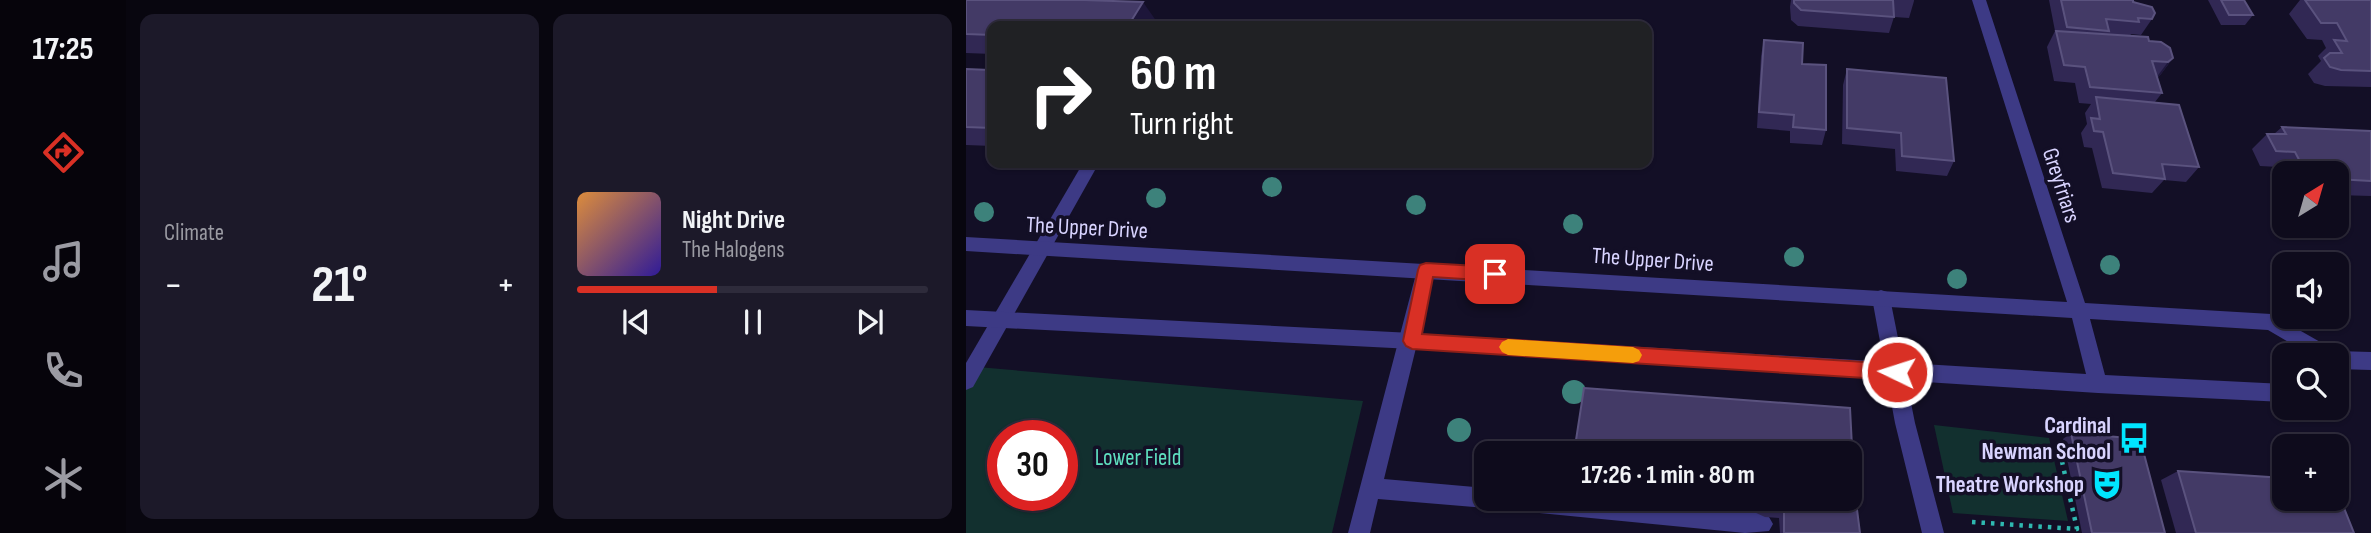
<!DOCTYPE html>
<meta charset="utf-8">
<style>
:root{--surface:#0e0b1c;--page:#1c1929;--text:#f1f3f6;--muted:#9b9ba3;--line:#2e2b3b;--accent:#d93025}
body{margin:0;font-family:"Sofia Sans Condensed",sans-serif;background:var(--page);color:var(--text);height:100vh;display:flex;flex-direction:column;font-size:26px;white-space:nowrap}
*{box-sizing:border-box;margin:0}
p{font-size:23px;color:var(--muted)}
.icon{flex:none;width:38px;height:38px;fill:none;stroke:currentColor;stroke-width:2;stroke-linecap:round;stroke-linejoin:round}
.map{position:relative;flex:1;overflow:hidden}
.sheet{display:flex;flex-direction:column;gap:14px;padding:14px;background:#08060f;width:840px}
.sheet>*{flex:none}
.banner{position:absolute;left:21px;top:21px;width:665px;height:147px;border-radius:14px;box-shadow:0 2px 5px #0004,0 0 0 2px var(--line);background:#202124;color:#fff;overflow:hidden}
.needle{width:46px;rotate:37deg}
.buttons{position:absolute;left:1306px;top:161px;display:grid;gap:14px}
.buttons a{display:grid;place-items:center;width:77px;height:77px;border-radius:14px;background:var(--surface);box-shadow:0 2px 5px #0004,0 0 0 2px var(--line);font-size:35px}
.speed{position:absolute;left:21px;top:420px;display:flex;gap:14px;font-size:35px;font-weight:700;text-align:center}
.speed>*{display:grid;place-content:center;width:91px;height:91px;border-radius:50%;background:var(--surface);box-shadow:0 2px 5px #0004,0 0 0 2px var(--line);line-height:1}
.speed .limit{border:10px solid #d22;background:#fff;color:#111}
.pin{position:absolute;display:grid;place-items:center;width:60px;height:60px;color:#fff;margin:-30px;border-radius:14px;box-shadow:0 4px 10px #0006}
.me{position:absolute;width:77px;margin:-38px;rotate:274deg;stroke-linejoin:round;filter:drop-shadow(0 0 5px #0008)}
.turn{display:flex;align-items:center;gap:24px;height:147px;padding:0 28px;font-size:32px}
.turn .icon{width:91px;height:91px;stroke-width:2.5}
.turn b{display:block;font-size:49px;line-height:60px}
.big{font-size:52px;font-weight:700;line-height:1.1}
.sheet .tile{flex:1;display:flex;flex-direction:column;justify-content:center;gap:10px;min-width:0;padding:0 24px;border-radius:14px;background:var(--page)}
.song{display:flex;align-items:center;gap:21px}
.cover{width:84px;height:84px;border-radius:10px;background:linear-gradient(135deg,hsl(30 70% 55%),hsl(250 70% 35%))}
.played{height:7px;border-radius:4px;background:linear-gradient(90deg,var(--accent) 40%,var(--line) 40%)}
.keys{display:flex;justify-content:space-around;direction:ltr}
.heat{display:flex;justify-content:space-between;align-items:center;font-size:38px;direction:ltr}
.sheet .tiles{flex:1;display:grid;gap:14px;grid-template-columns:repeat(2,1fr)}
.trip{position:absolute;left:508px;top:441px;width:388px;height:70px;border-radius:14px;background:var(--surface);box-shadow:0 2px 5px #0004,0 0 0 2px var(--line);font-weight:700;line-height:70px;text-align:center}
main{display:flex;flex:1;min-height:0}
.tab-bar{display:flex;flex-direction:column;width:126px;justify-content:space-around;align-items:center;background:#06040b;color:var(--muted)}
.tab-bar .icon{width:49px;height:49px}
.tab-bar .current{color:var(--accent)}
.tab-bar b{font-size:32px;color:var(--text)}
.map>svg:first-child{display:block}
.green{fill:#12302f;fill-rule:evenodd}
.lines{fill:none;stroke-linecap:round;stroke-linejoin:round}
.path{stroke:#2fb8b0;stroke-width:4.5;stroke-dasharray:3.5 6;stroke-linecap:butt}
.lane{fill:#3d3a85;fill-rule:evenodd}
.street{fill:#3d3a85;fill-rule:evenodd}
.tree{fill:#3d827b}
.wall{fill:#312854}
.shaded-wall{fill:#1d163a}
.building{fill:#433a66;stroke:#5a527e;stroke-width:2}
.route{fill:#d93025;stroke:#8d1f18;stroke-width:2}
.slow{fill:#f59e0b}
.labels{text-anchor:middle;stroke-width:7;stroke-linejoin:round;paint-order:stroke}
.street-label{font-size:23px;fill:#d9d4ff;stroke:#130f26}
.poi-label{font-size:23px;font-weight:bold;fill:#d9d4ff;stroke:#130f26;text-anchor:end}
.park-label{font-size:23px;fill:#5fe0c0;stroke:#130f26}
</style>
<main>
<nav class="tab-bar">
<b>17:25</b>
<svg class="icon current" aria-label="directions" viewBox="0 0 24 24"><path d="M12 3l9 9-9 9-9-9zM9 14v-3h6M13 9l2 2-2 2"/></svg>
<svg class="icon" aria-label="music" viewBox="0 0 24 24"><path d="M9 18V5l10-2v13"/><circle cx="6" cy="18" r="3"/><circle cx="16" cy="16" r="3"/></svg>
<svg class="icon" aria-label="phone" viewBox="0 0 24 24"><path d="M5 4h4l2 5-3 2q2 4 5 5l2-3 5 2v4C11 20 4 13 5 4z"/></svg>
<svg class="icon" aria-label="climate" viewBox="0 0 24 24"><path d="M12 3v18M4 7l16 10M4 17L20 7"/></svg>
</nav>
<section class="sheet">
<div class="tiles">
<div class="tile"><p>Climate</p>
<div class="heat"><a>−</a><b class="big">21°</b><a>+</a></div>
</div>
<div class="tile">
<div class="song"><i class="cover"></i><div><b>Night Drive</b><p>The Halogens</p></div></div>
<div class="played"></div>
<div class="keys"><svg class="icon" aria-label="previous" viewBox="0 0 24 24"><path d="M18 5L8 12l10 7zM5 5v14"/></svg><svg class="icon" aria-label="pause" viewBox="0 0 24 24"><path d="M8 5v14M16 5v14"/></svg><svg class="icon" aria-label="next" viewBox="0 0 24 24"><path d="M6 5l10 7-10 7zM19 5v14"/></svg></div>
</div>
</div>
</section>
<div class="map">
<svg width="1405" height="533" viewBox="0 0 1405 533">
<rect width="100%" height="100%" fill="#130f26"/>
<g class="green">
<path d="M 0,366 L 397,401 L 366,533 L 0,533 ZM 37,436 L 96,436 L 96,495 L 37,495 Z"/>
<polygon points="968,425 1083,438 1102,521 987,513"/>
</g>
<g class="lines">
<polyline class="path" points="1006,522 1111,529 1091,439"/>
<g class="lane">
<polygon points="117,163 133,163 7,387 0,390 0,363"/>
<polygon points="460,263 466,265 469,270 418,479 520,488 520,499 641,499 796,513 803,517 807,524 803,531 779,533 533,509 526,506 520,508 412,499 404,533 382,533 451,270 454,265"/>
<polygon points="915,290 921,292 924,298 949,423 978,533 956,533 929,423 906,298 909,292"/>
</g>
<polygon class="street" points="1006,0 1020,0 1119,303 1305,314 1370,351 1405,352 1405,370 1370,369 1370,355 1345,355 1302,330 1124,319 1139,375 1318,384 1318,402 1132,393 446,349 0,326 0,310 446,333 1120,374 1106,318 0,251 0,237 1101,302"/>
</g>
<g class="tree">
<circle cx="306" cy="187" r="10"/>
<circle cx="190" cy="198" r="10"/>
<circle cx="450" cy="205" r="10"/>
<circle cx="18" cy="212" r="10"/>
<circle cx="607" cy="224" r="10"/>
<circle cx="828" cy="257" r="10"/>
<circle cx="1144" cy="265" r="10"/>
<circle cx="991" cy="279" r="10"/>
<circle cx="608" cy="392" r="12"/>
<circle cx="493" cy="430" r="12"/>
</g>
<g class="wall">
<polygon points="0,0 146,1 191,22 188,26 26,26 26,54 0,53"/>
<polygon points="825,0 948,0 948,1 943,18 928,17 923,33 832,26 825,20 824,7"/>
<polygon points="1083,0 1167,0 1186,19 1175,35 1165,34 1164,36 1183,41 1207,58 1195,74 1191,78 1196,93 1189,102 1233,167 1220,182 1198,180 1186,193 1136,188 1126,148 1118,147 1115,133 1121,124 1119,113 1125,104 1113,103 1109,83 1088,81 1081,47 1089,31"/>
<polygon points="1242,0 1278,0 1287,15 1279,25 1255,25"/>
<polygon points="1334,0 1405,0 1405,87 1359,86 1348,83 1342,74 1355,61 1352,56 1360,48 1356,40 1341,39 1323,14"/>
<polygon points="798,40 836,64 860,130 856,145 824,143 824,131 791,128 795,56"/>
<polygon points="26,67 26,146 0,145 0,69 24,70"/>
<polygon points="881,69 988,161 981,176 930,171 929,149 876,144 877,85"/>
<polygon points="1316,127 1405,131 1405,196 1370,195 1370,173 1318,173 1318,177 1313,167 1294,166 1286,149 1301,134 1308,134"/>
<polygon points="1105,433 1199,533 1116,533 1097,439"/>
<polygon points="1212,471 1388,533 1210,533 1195,480"/>
<polygon points="888,486 894,533 814,533 813,518 799,517 788,512 779,499 884,499"/>
</g>
<g class="shaded-wall">
<polygon points="177,2 191,22 188,26 162,26"/>
<polygon points="1207,58 1195,74 1190,78 1202,62"/>
</g>
<g class="building">
<polygon points="0,0 118,0 177,2 162,26 26,26 26,35 0,34"/>
<polygon points="828,0 927,0 928,17 835,10 828,3"/>
<polygon points="1095,0 1167,0 1167,2 1186,7 1189,13 1186,19 1172,18 1173,22 1140,19 1143,31 1101,27"/>
<polygon points="1255,0 1278,0 1287,15 1263,15"/>
<polygon points="1339,0 1405,0 1405,71 1375,70 1364,67 1358,58 1364,53 1376,53 1368,40 1381,41 1371,23 1355,23"/>
<polygon points="1090,31 1182,37 1183,41 1195,42 1204,48 1207,58 1202,62 1186,61 1196,93 1124,87 1119,67 1098,65"/>
<polygon points="798,40 837,43 836,64 860,65 860,130 827,127 828,115 793,112"/>
<polygon points="26,67 26,128 0,127 0,69 24,70"/>
<polygon points="881,69 980,78 988,161 936,156 935,133 881,128"/>
<polygon points="1130,97 1213,105 1233,167 1196,164 1199,179 1147,173 1137,132 1128,131 1125,118 1134,119"/>
<polygon points="1316,127 1405,131 1405,181 1370,179 1370,173 1340,173 1329,152 1310,151 1301,134 1320,134"/>
<polygon points="618,388 884,408 888,486 894,533 818,533 818,509 803,508 792,503 789,499 884,499 884,453 608,453"/>
<polygon points="1105,433 1174,439 1199,533 1126,533"/>
<polygon points="1212,471 1318,478 1318,499 1370,499 1370,488 1388,533 1230,533"/>
</g>
<polygon class="route" points="460,263 529,267 535,269 537,274 535,279 529,281 467,277 456,334 931,364 937,366 940,372 937,378 931,380 446,349 440,346 437,341 452,270 454,265"/>
<polygon class="slow" points="542,339 667,347 673,350 676,355 673,361 667,363 542,355 536,352 533,347 536,342"/>
<defs>
<symbol id="bus-bare" viewBox="-9 -9 18 18"><path d="M-5-6H5V4H4V6H2V4H-2V6H-4V4H-5ZM-3.5-4V0h7V-4ZM-3.5 1.2v1.5H-2V1.2ZM2 1.2v1.5H3.5V1.2Z" fill="#00e5ff" stroke="#130f26" stroke-width="2.5" paint-order="stroke"/></symbol>
<symbol id="theatre-bare" viewBox="-9 -9 18 18"><path d="M-5-5.5Q0-4 5-5.5V0Q5 5 0 6Q-5 5-5 0ZM-3.3-2.5H-1v1.5H-3.3ZM1-2.5H3.3v1.5H1ZM-2.8 1Q0 5.5 2.8 1Z" fill="#00e5ff" stroke="#130f26" stroke-width="2.5" paint-order="stroke"/></symbol>
</defs>
<g fill-rule="evenodd">
<use href="#bus-bare" x="1146" y="416" width="44" height="44"/>
<use href="#theatre-bare" x="1119" y="462" width="44" height="44"/>
</g>
<g class="labels">
<g class="street-label">
<text transform="translate(1096 185) rotate(72)" y="8">Greyfriars</text>
<text transform="translate(121 227) rotate(3)" y="8">The Upper Drive</text>
<text transform="translate(687 259) rotate(4)" y="8">The Upper Drive</text>
</g>
<g class="poi-label">
<text x="1145" y="433">Cardinal<tspan x="1145" dy="26">Newman School</tspan></text>
<text x="1118" y="492">Theatre Workshop</text>
</g>
<g class="park-label">
<text x="172" y="465">Lower Field</text>
</g>
</g>
</svg>
<div class="buttons">
<a><svg class="needle" viewBox="-14 -14 28 28"><path d="M0-13l5 13h-10z" fill="#e53935"/><path d="M0 13l5-13h-10z" fill="#9b9ba3"/></svg></a>
<a><svg class="icon" aria-label="sound" viewBox="0 0 24 24"><path d="M4 9h4l5-4v14l-5-4H4zM17 9q2 3 0 6"/></svg></a>
<a><svg class="icon" aria-label="search" viewBox="0 0 24 24"><circle cx="10" cy="10" r="6"/><path d="M15 15l6 6"/></svg></a>
<a>+</a>
</div>
<div class="speed"><div class="limit">30</div></div>
<div class="pin" style="left:529px;top:274px;background:#d93025"><svg class="icon" aria-label="arrive" viewBox="0 0 24 24"><path d="M6 21V4h12l-3 4 3 4H6"/></svg></div>
<svg class="me" style="left:931px;top:372px" viewBox="-20 -20 40 40"><circle r="17" fill="#d93025" stroke="#fff" stroke-width="3"/><path d="M0-11L8 9 0 5-8 9z" fill="#fff"/></svg>
<div class="trip">17:26 · 1 min · 80 m</div>
<div class="banner">
<div class="turn"><svg class="icon" aria-label="right" viewBox="0 0 24 24"><path d="M7 20v-9h11M14 6l5 5-5 5"/></svg><div><b>60 m</b>Turn right</div></div>
</div>
</div>
</main>
